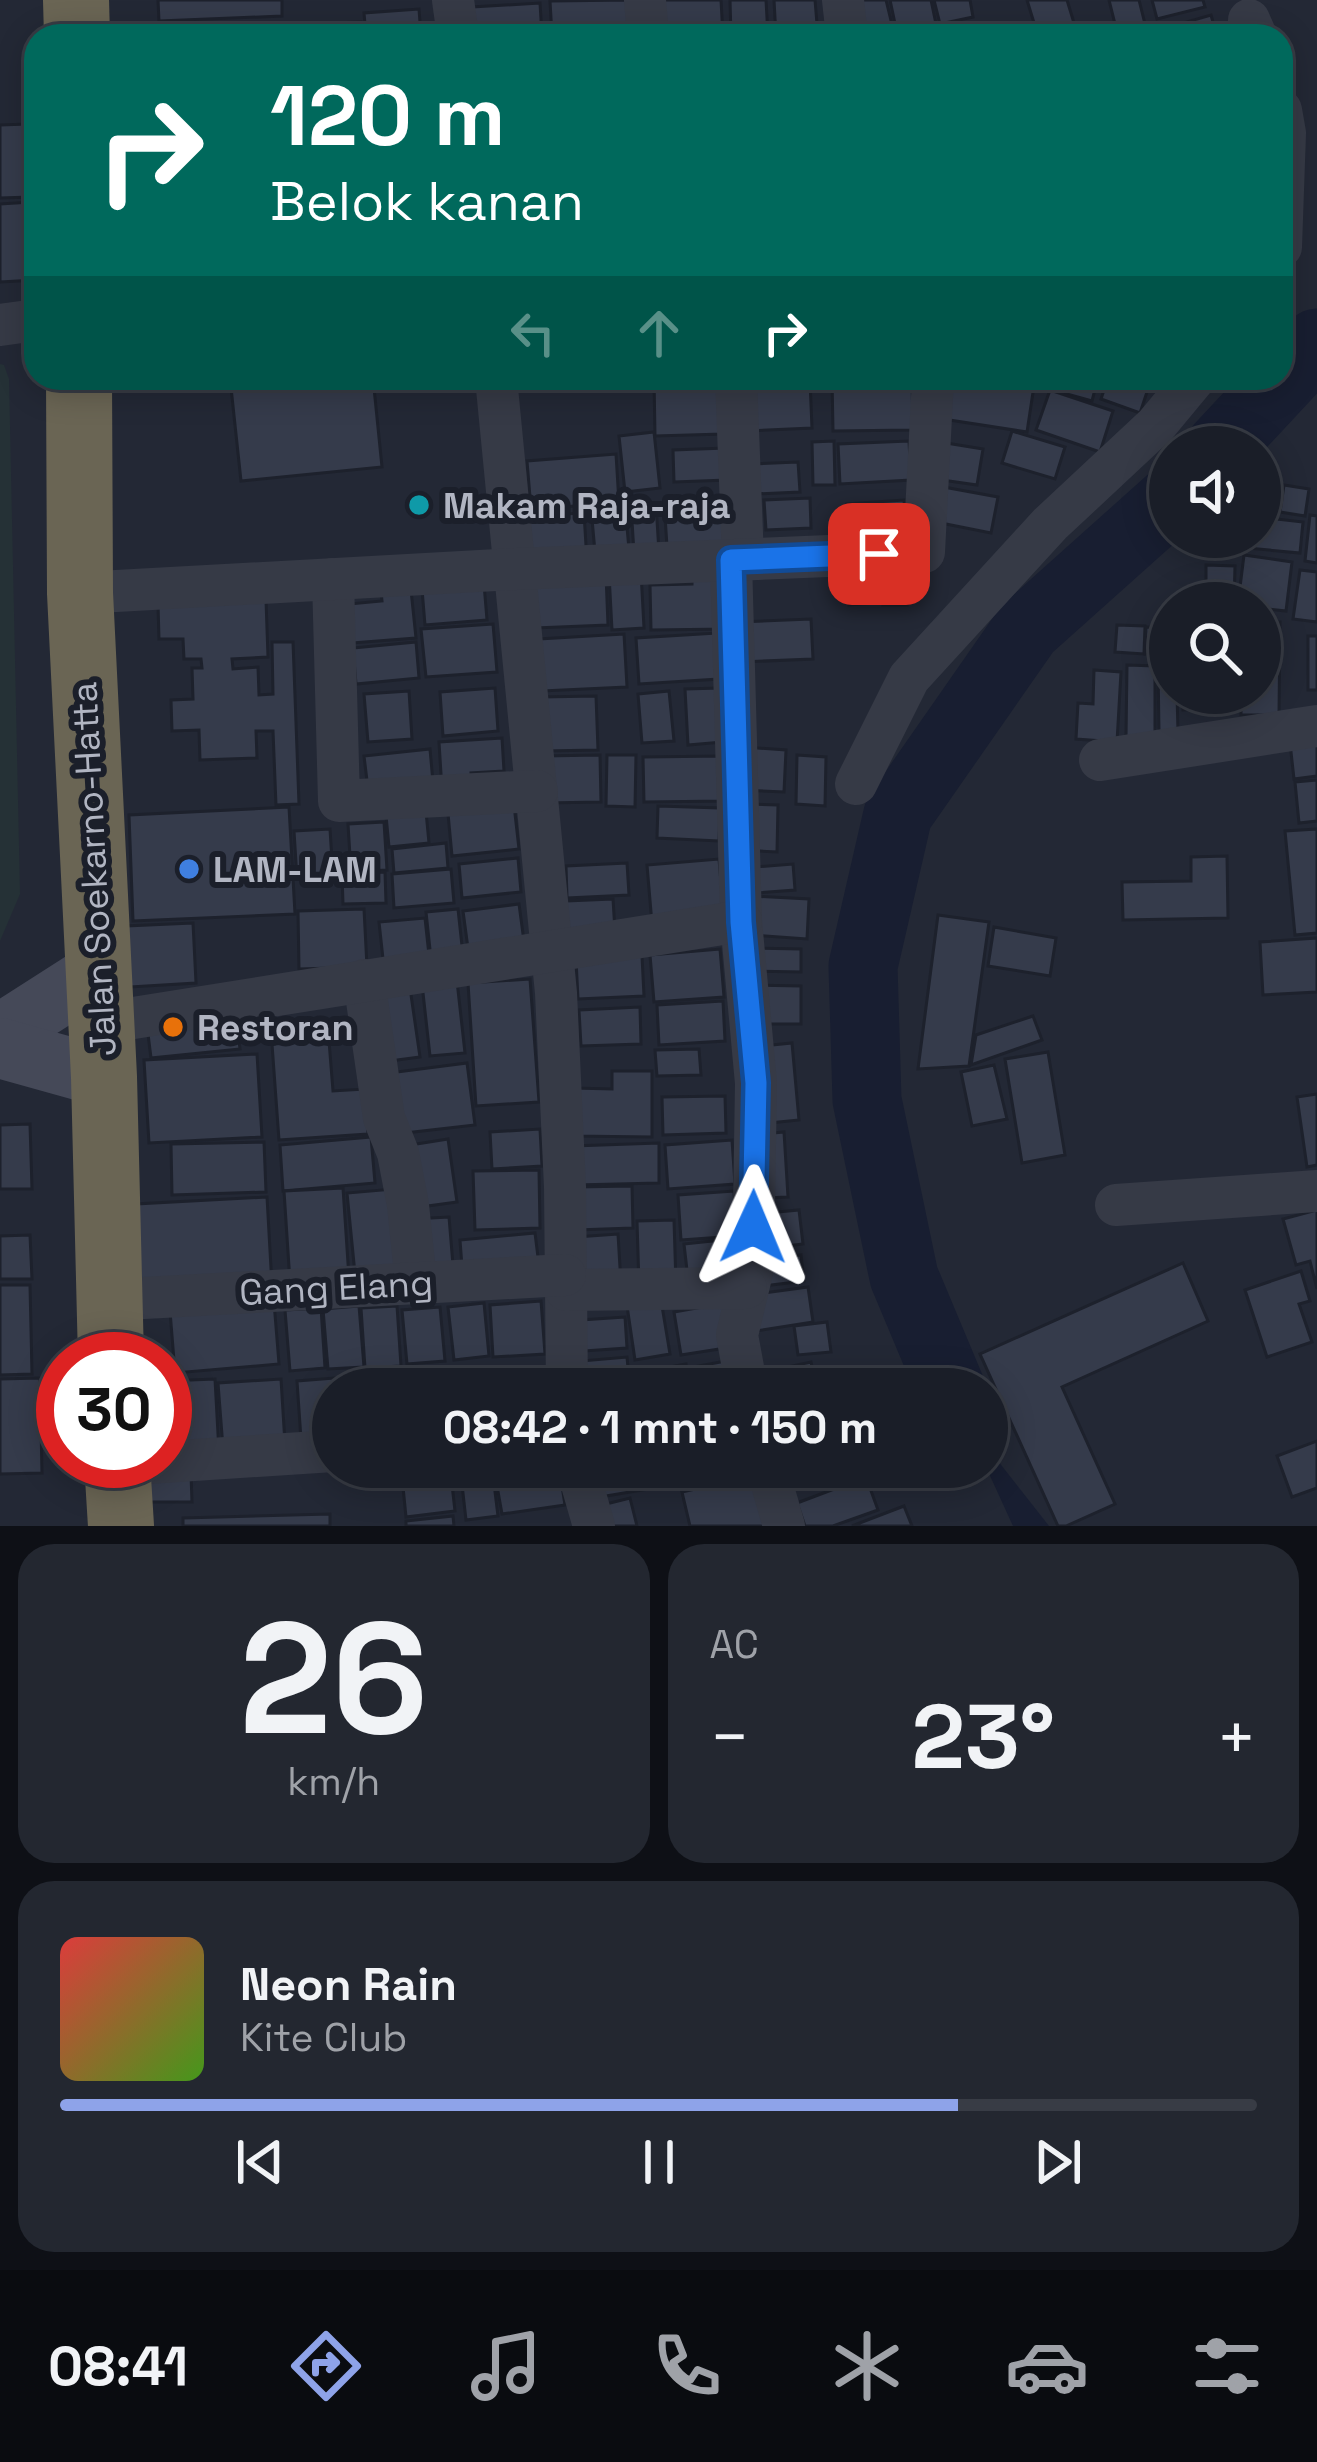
<!DOCTYPE html>
<html lang="id">
<meta charset="utf-8">
<style>
:root{--surface:#1a1e28;--page:#232730;--text:#f1f3f6;--muted:#9fa2a8;--line:#383c45;--accent:#8ea3e9}
body{margin:0;font-family:"Space Grotesk",sans-serif;background:var(--page);color:var(--text);height:100vh;display:flex;flex-direction:column;font-size:45px;white-space:nowrap}
*{box-sizing:border-box;margin:0}
p{font-size:39px;color:var(--muted)}
.icon{flex:none;width:66px;height:66px;fill:none;stroke:currentColor;stroke-width:2;stroke-linecap:round;stroke-linejoin:round}
.map{position:relative;height:1526px;overflow:hidden}
.panel{display:flex;flex-direction:column;gap:18px;padding:18px;background:#0e1016;flex:1}
.panel>*{flex:none}
.hud{position:absolute;left:24px;top:24px;width:1269px;height:366px;border-radius:36px;box-shadow:0 6px 30px #0003,0 0 0 3px var(--line);background:#00695c;color:#fff;overflow:hidden}
.buttons{position:absolute;left:1149px;top:426px;display:grid;gap:24px}
.buttons a{display:grid;place-items:center;width:132px;height:132px;border-radius:50%;background:var(--surface);box-shadow:0 6px 30px #0003,0 0 0 3px var(--line);font-size:60px}
.speed{position:absolute;left:36px;top:1332px;display:flex;gap:24px;font-size:60px;font-weight:700;text-align:center}
.speed>*{display:grid;place-content:center;width:156px;height:156px;border-radius:50%;background:var(--surface);box-shadow:0 6px 30px #0003,0 0 0 3px var(--line);line-height:1}
.speed .limit{border:18px solid #d22;background:#fff;color:#111}
.pin{position:absolute;display:grid;place-items:center;width:102px;height:102px;color:#fff;margin:-51px;border-radius:24px;box-shadow:0 6px 18px #0006}
.me{position:absolute;width:132px;margin:-66px;rotate:1deg;stroke-linejoin:round;filter:drop-shadow(0 0 9px #0008)}
.turn{display:flex;align-items:center;gap:42px;height:252px;padding:0 48px;font-size:54px}
.turn .icon{width:156px;height:156px;stroke-width:2.5}
.turn b{display:block;font-size:84px;line-height:102px}
.lanes{display:flex;align-items:center;height:114px;padding:0 48px;background:#0003;justify-content:center;gap:60px;direction:ltr}
.lanes .off{opacity:.35}
.big{font-size:90px;font-weight:700;line-height:1.1}
.panel .widget{flex:1;display:flex;flex-direction:column;justify-content:center;gap:18px;min-width:0;padding:0 42px;border-radius:36px;background:var(--page)}
.panel .dial{align-items:center;gap:0}
.dial b{font-size:156px;line-height:1}
.song{display:flex;align-items:center;gap:36px}
.cover{width:144px;height:144px;border-radius:18px;background:linear-gradient(135deg,hsl(0 70% 55%),hsl(100 70% 35%))}
.played{height:12px;border-radius:6px;background:linear-gradient(90deg,var(--accent) 75%,var(--line) 75%)}
.keys{display:flex;justify-content:space-around;direction:ltr}
.heat{display:flex;justify-content:space-between;align-items:center;font-size:66px;direction:ltr}
.panel .tiles{flex:1;display:grid;gap:18px;grid-template-columns:1fr 1fr}
.widget:last-child{grid-column:span 2}
.trip{position:absolute;left:312px;top:1368px;width:696px;height:120px;border-radius:60px;background:var(--surface);box-shadow:0 6px 30px #0003,0 0 0 3px var(--line);font-weight:700;line-height:120px;text-align:center}
.tabs{display:flex;height:192px;justify-content:space-around;align-items:center;background:#0a0c10;color:var(--muted)}
.tabs .icon{width:84px;height:84px}
.tabs .on{color:var(--accent)}
.tabs b{font-size:54px;color:var(--text)}
.map>svg:first-child{display:block}
.green{fill:#253136}
.water{fill:#181e31}
.lines{fill:none;stroke-linecap:round;stroke-linejoin:round}
.river{stroke:#181e31;stroke-width:69}
.building{fill:#353b4b;stroke:#1d212c;stroke-width:3}
.street{stroke:#363a46;stroke-width:42}
.secondary{stroke:#454958;stroke-width:60}
.highway{stroke:#6a6554;stroke-width:66}
.route-casing{stroke:#114b97;stroke-width:30}
.route{stroke:#1a73e8;stroke-width:21}
.culture-dot{fill:#0f9aa8;stroke:#1b1f2a;stroke-width:4.5}
.shop-dot{fill:#3f7fe0;stroke:#1b1f2a;stroke-width:4.5}
.food-dot{fill:#e8710a;stroke:#1b1f2a;stroke-width:4.5}
.labels{text-anchor:middle;stroke-width:12;stroke-linejoin:round;paint-order:stroke}
.poi-label{font-size:36px;font-weight:bold;fill:#b1b5c2;stroke:#1b1f2a;text-anchor:start}
.street-label{font-size:36px;fill:#b1b5c2;stroke:#1b1f2a}
</style>
<div class="map">
<svg width="1317" height="1526" viewBox="0 0 1317 1526">
<rect width="100%" height="100%" fill="#232835"/>
<polygon class="green" points="0,364 4,365 9,379 20,894 0,941"/>
<polygon class="water" points="987,1447 1049,1526 1013,1526 986,1467"/>
<g class="lines">
<g class="river">
<polyline points="1220,447 1317,343"/>
<polyline points="951,1389 904,1277 867,1100 863,966 898,814 1027,629 1170,501"/>
</g>
</g>
<g class="building">
<polygon points="158,0 282,0 282,16 159,21"/>
<polygon points="631,0 633,36 552,36 550,1"/>
<polygon points="652,0 721,0 723,36 653,36"/>
<polygon points="730,0 766,0 768,36 731,36"/>
<polygon points="774,0 815,0 818,36 776,36"/>
<polygon points="845,0 886,0 894,33 854,36"/>
<polygon points="890,0 931,0 936,24 897,33"/>
<polygon points="934,0 970,0 973,17 940,24"/>
<polygon points="1027,0 1067,0 1078,36 1038,36"/>
<polygon points="1109,0 1139,0 1147,32 1118,36"/>
<polygon points="1152,0 1203,0 1205,7 1157,19"/>
<polygon points="540,3 542,36 473,36 472,7"/>
<polygon points="419,9 421,36 366,36 364,13"/>
<polygon points="1211,15 1217,36 1186,36 1183,23"/>
<polygon points="361,22 362,36 332,36 331,23"/>
<polygon points="28,124 31,197 0,198 0,125"/>
<polygon points="31,202 35,280 0,282 0,204"/>
<polygon points="230,378 373,378 382,467 241,481"/>
<polygon points="511,378 631,378 631,380 512,385"/>
<polygon points="654,378 721,378 723,434 655,436"/>
<polygon points="832,378 912,378 913,430 833,431"/>
<polygon points="949,378 1035,379 1027,432 943,419"/>
<polygon points="1040,378 1098,378 1092,401 1038,386"/>
<polygon points="1108,378 1148,389 1140,413 1101,399"/>
<polygon points="810,381 812,428 746,431 744,383"/>
<polygon points="1050,390 1113,411 1100,452 1036,430"/>
<polygon points="1012,431 1065,447 1055,479 1002,463"/>
<polygon points="654,432 660,488 625,492 619,436"/>
<polygon points="834,441 835,485 813,485 812,442"/>
<polygon points="909,441 911,480 840,484 838,444"/>
<polygon points="940,442 983,449 977,485 935,479"/>
<polygon points="726,448 727,480 674,482 673,450"/>
<polygon points="616,454 619,503 531,509 527,461"/>
<polygon points="798,462 800,492 754,494 753,464"/>
<polygon points="1284,485 1309,489 1305,516 1280,512"/>
<polygon points="938,486 998,497 991,533 931,521"/>
<polygon points="730,498 732,543 667,546 664,501"/>
<polygon points="810,498 811,528 766,530 764,500"/>
<polygon points="904,500 907,541 850,544 847,504"/>
<polygon points="656,504 659,552 634,553 631,505"/>
<polygon points="625,505 630,560 596,563 591,508"/>
<polygon points="584,513 587,562 523,565 521,516"/>
<polygon points="1310,515 1317,516 1317,563 1305,561"/>
<polygon points="1260,517 1303,522 1300,553 1247,548 1248,537 1260,537"/>
<polygon points="1244,555 1292,562 1286,611 1260,608 1260,603 1238,603"/>
<polygon points="873,562 875,603 849,605 846,563"/>
<polygon points="1206,565 1235,566 1234,603 1206,603"/>
<polygon points="884,567 908,567 907,605 883,605"/>
<polygon points="1300,570 1317,572 1317,622 1293,619"/>
<polygon points="692,571 726,571 728,629 651,630 650,585 692,584"/>
<polygon points="641,572 644,628 612,630 609,574"/>
<polygon points="606,575 608,625 535,628 532,579"/>
<polygon points="484,584 487,620 425,625 422,589"/>
<polygon points="411,590 416,638 352,643 349,604 382,601 381,592"/>
<polygon points="266,600 268,657 232,659 233,669 258,667 259,695 273,694 272,642 293,642 299,804 276,805 273,731 256,731 257,758 200,760 199,730 172,731 171,700 193,699 192,668 202,668 201,659 184,659 183,639 159,639 158,604"/>
<polygon points="811,619 813,659 741,662 739,622"/>
<polygon points="1260,622 1280,622 1279,715 1241,715 1241,693 1260,693"/>
<polygon points="493,624 497,672 426,677 421,629"/>
<polygon points="1117,625 1145,626 1144,654 1115,652"/>
<polygon points="1146,627 1170,628 1170,654 1145,654"/>
<polygon points="717,633 719,679 639,684 636,638"/>
<polygon points="624,634 627,687 542,691 539,639"/>
<rect x="1308" y="636" width="9" height="54"/>
<polygon points="416,642 419,678 356,684 353,648"/>
<polygon points="1127,665 1155,666 1155,738 1126,737"/>
<polygon points="1158,667 1170,667 1170,693 1177,693 1178,732 1159,732"/>
<polygon points="1094,670 1121,672 1117,742 1076,739 1078,703 1093,704"/>
<polygon points="495,688 498,731 443,736 440,692"/>
<polygon points="720,688 723,742 688,745 685,689"/>
<polygon points="409,691 412,739 368,742 364,694"/>
<polygon points="669,691 674,741 642,743 638,694"/>
<polygon points="1183,693 1234,693 1234,708 1183,710"/>
<polygon points="596,696 598,750 543,751 541,697"/>
<polygon points="502,738 504,771 471,773 472,788 442,790 439,742"/>
<polygon points="1317,740 1317,776 1294,779 1290,743"/>
<polygon points="744,747 786,750 784,792 742,790"/>
<polygon points="430,749 434,793 369,797 364,756"/>
<polygon points="600,755 601,802 544,803 543,756"/>
<polygon points="607,755 636,755 635,807 606,806"/>
<polygon points="797,755 826,757 825,806 796,804"/>
<polygon points="724,756 725,801 644,802 643,757"/>
<polygon points="1317,780 1317,821 1299,823 1295,782"/>
<polygon points="513,796 519,849 452,856 447,803"/>
<polygon points="425,801 429,843 389,847 385,805"/>
<polygon points="744,804 778,805 777,852 742,850"/>
<polygon points="658,806 720,808 719,841 657,838"/>
<polygon points="289,807 295,914 133,921 129,815"/>
<polygon points="384,822 387,870 351,872 348,824"/>
<polygon points="330,829 333,877 297,879 294,831"/>
<polygon points="1317,829 1317,933 1295,935 1285,831"/>
<polygon points="446,843 448,868 394,873 392,849"/>
<polygon points="1227,856 1228,918 1123,920 1122,882 1191,881 1191,857"/>
<polygon points="518,858 521,892 462,898 459,864"/>
<polygon points="719,859 724,919 652,924 647,865"/>
<polygon points="627,863 629,895 567,898 566,866"/>
<polygon points="793,864 795,890 744,894 742,868"/>
<polygon points="451,869 454,903 394,908 392,874"/>
<polygon points="385,872 386,903 343,904 342,874"/>
<polygon points="752,896 809,899 807,939 750,935"/>
<polygon points="613,899 615,931 567,933 566,901"/>
<polygon points="519,904 525,949 469,956 463,911"/>
<polygon points="364,909 367,967 299,969 298,911"/>
<polygon points="458,909 463,955 431,959 426,912"/>
<polygon points="938,915 989,922 969,1066 918,1069"/>
<polygon points="425,918 429,955 383,959 379,922"/>
<polygon points="193,923 196,983 130,987 126,926"/>
<polygon points="994,927 1056,938 1050,976 988,966"/>
<polygon points="1317,938 1317,992 1263,995 1260,942"/>
<polygon points="755,948 801,949 801,972 755,971"/>
<polygon points="720,949 724,997 654,1002 650,955"/>
<polygon points="642,956 644,996 578,999 576,959"/>
<polygon points="530,979 539,1102 476,1106 468,983"/>
<polygon points="409,981 420,1057 382,1062 370,986"/>
<polygon points="457,981 465,1053 430,1056 422,984"/>
<polygon points="756,985 801,986 801,1024 756,1024"/>
<polygon points="723,1001 725,1041 659,1045 657,1005"/>
<polygon points="640,1007 641,1044 581,1046 579,1010"/>
<polygon points="235,1008 240,1049 151,1058 146,1018"/>
<polygon points="1033,1016 1042,1040 971,1065 976,1035"/>
<polygon points="329,1041 333,1091 365,1089 368,1134 279,1140 272,1044"/>
<polygon points="792,1043 799,1120 769,1123 762,1046"/>
<polygon points="699,1049 701,1075 657,1076 655,1050"/>
<polygon points="1048,1052 1065,1155 1022,1163 1005,1059"/>
<polygon points="257,1054 262,1137 149,1143 144,1060"/>
<polygon points="467,1063 475,1125 396,1134 389,1073"/>
<polygon points="994,1065 1007,1119 972,1126 961,1072"/>
<polygon points="612,1071 652,1071 652,1137 573,1136 573,1088 612,1089"/>
<polygon points="1317,1094 1317,1165 1307,1167 1297,1097"/>
<polygon points="725,1096 726,1133 663,1135 662,1097"/>
<polygon points="30,1124 32,1189 0,1189 0,1125"/>
<polygon points="540,1129 542,1166 492,1169 490,1132"/>
<polygon points="784,1132 788,1197 764,1198 761,1134"/>
<polygon points="371,1137 375,1183 283,1191 280,1145"/>
<polygon points="448,1139 457,1202 413,1208 404,1146"/>
<polygon points="732,1140 735,1184 668,1189 665,1145"/>
<polygon points="264,1142 266,1192 172,1195 171,1144"/>
<polygon points="659,1143 659,1183 575,1185 573,1146"/>
<polygon points="539,1170 540,1228 475,1230 473,1171"/>
<polygon points="632,1186 633,1228 576,1230 575,1187"/>
<polygon points="343,1188 349,1278 290,1282 284,1191"/>
<polygon points="393,1189 402,1280 356,1284 347,1193"/>
<polygon points="734,1191 737,1236 681,1240 678,1195"/>
<polygon points="267,1197 272,1286 141,1294 136,1204"/>
<polygon points="799,1210 803,1244 761,1249 757,1214"/>
<polygon points="1317,1210 1317,1289 1310,1261 1296,1265 1283,1219"/>
<polygon points="449,1217 454,1277 417,1280 413,1219"/>
<polygon points="674,1220 676,1284 639,1285 637,1221"/>
<polygon points="535,1233 540,1273 463,1280 460,1240"/>
<polygon points="618,1234 621,1284 580,1286 576,1237"/>
<polygon points="30,1235 32,1279 0,1279 0,1236"/>
<polygon points="731,1239 736,1284 689,1288 684,1244"/>
<polygon points="801,1255 804,1281 763,1286 760,1260"/>
<polygon points="1183,1263 1208,1321 1062,1387 1115,1504 1066,1526 1058,1526 980,1354"/>
<polygon points="1301,1271 1310,1301 1299,1304 1312,1342 1267,1357 1245,1290"/>
<polygon points="0,1285 30,1285 32,1374 0,1375"/>
<polygon points="808,1287 813,1322 756,1331 750,1295"/>
<polygon points="660,1294 670,1354 635,1360 626,1299"/>
<polygon points="541,1301 545,1354 493,1357 490,1305"/>
<polygon points="274,1302 279,1364 175,1373 170,1311"/>
<polygon points="484,1303 489,1356 454,1360 448,1307"/>
<polygon points="725,1303 732,1347 681,1355 674,1312"/>
<polygon points="359,1306 364,1367 328,1369 323,1309"/>
<polygon points="397,1306 401,1366 365,1368 361,1308"/>
<polygon points="440,1307 445,1361 407,1364 402,1310"/>
<polygon points="321,1308 325,1368 290,1371 285,1310"/>
<polygon points="625,1317 627,1348 584,1351 581,1320"/>
<polygon points="827,1322 831,1352 798,1355 794,1326"/>
<polygon points="627,1357 630,1389 583,1389 581,1361"/>
<polygon points="731,1360 736,1389 698,1389 694,1367"/>
<polygon points="811,1362 817,1389 758,1389 755,1374"/>
<polygon points="686,1364 690,1389 656,1389 653,1370"/>
<polygon points="548,1368 549,1389 496,1389 495,1371"/>
<polygon points="486,1372 487,1389 455,1389 453,1375"/>
<polygon points="397,1374 398,1389 352,1389 351,1377"/>
<polygon points="444,1374 445,1389 404,1389 403,1377"/>
<polygon points="347,1377 348,1389 333,1389 333,1437 301,1439 297,1381"/>
<polygon points="40,1378 42,1473 0,1474 0,1379"/>
<polygon points="215,1379 219,1452 165,1455 165,1381"/>
<polygon points="281,1379 285,1444 223,1448 218,1383"/>
<polygon points="1317,1441 1317,1488 1292,1497 1277,1456"/>
<polygon points="401,1467 450,1467 455,1511 406,1517"/>
<polygon points="460,1467 492,1467 498,1516 466,1520"/>
<polygon points="559,1467 565,1505 502,1514 494,1469"/>
<polygon points="595,1467 656,1467 660,1487 600,1497"/>
<polygon points="671,1467 747,1467 748,1472 675,1485"/>
<polygon points="191,1474 192,1502 148,1502 147,1475"/>
<polygon points="756,1475 768,1526 690,1526 682,1492"/>
<polygon points="866,1477 878,1510 833,1526 805,1526 797,1503"/>
<polygon points="630,1498 637,1526 611,1526 606,1504"/>
<polygon points="904,1506 912,1526 852,1526"/>
<polygon points="330,1514 330,1526 183,1526 183,1518"/>
<polygon points="453,1516 454,1526 406,1526 406,1521"/>
</g>
<g class="lines">
<g class="street">
<polyline points="453,0 458,36"/>
<polyline points="645,0 648,36"/>
<polyline points="843,0 847,36"/>
<polyline points="1249,20 1256,36"/>
<polyline points="1281,110 1285,133 1281,247"/>
<polyline points="0,325 36,320"/>
<polyline points="496,378 556,993 565,1187 567,1389"/>
<polyline points="736,378 743,559"/>
<polyline points="731,560 741,921 756,1083 753,1268 737,1335 747,1389"/>
<polyline points="333,579 339,801 537,791"/>
<polyline points="80,593 516,569 924,552 933,378"/>
<polyline points="1100,760 1317,726"/>
<polyline points="856,784 909,678 1050,524 1156,425 1195,378"/>
<polyline points="364,980 384,1118 398,1153 408,1205 416,1283"/>
<polyline points="102,1023 741,921"/>
<polyline points="1116,1205 1317,1191"/>
<polyline points="566,1290 746,1288"/>
<polyline points="107,1300 565,1275"/>
<polyline points="118,1465 333,1451"/>
<polyline points="577,1467 594,1526"/>
<polyline points="767,1467 784,1526"/>
</g>
<g class="secondary">
<polyline points="0,1034 97,972"/>
<polyline points="0,1048 104,1077"/>
</g>
<g class="highway">
<polyline points="76,0 77,36"/>
<polyline points="79,378 80,593 104,1077 111,1359"/>
<polyline points="117,1461 121,1526"/>
</g>
</g>
<g class="lines">
<defs>
<polyline id="route" points="753,1227 756,1083 741,922 731,560 879,554"/>
</defs>
<use href="#route" class="route-casing"/>
<use href="#route" class="route"/>
</g>
<circle class="culture-dot" cx="419" cy="505" r="12"/>
<circle class="shop-dot" cx="189" cy="869" r="12"/>
<circle class="food-dot" cx="173" cy="1027" r="12"/>
<g class="labels">
<g class="poi-label">
<text x="443" y="518">Makam Raja-raja</text>
<text x="213" y="882">LAM-LAM</text>
<text x="197" y="1040">Restoran</text>
</g>
<g class="street-label">
<text transform="translate(93 869) rotate(-93)" y="13">Jalan Soekarno-Hatta</text>
<text transform="translate(336 1287) rotate(-3)" y="13">Gang Elang</text>
</g>
</g>
</svg>
<div class="buttons">
<a><svg class="icon" aria-label="sound" viewBox="0 0 24 24"><path d="M4 9h4l5-4v14l-5-4H4zM17 9q2 3 0 6"/></svg></a>
<a><svg class="icon" aria-label="search" viewBox="0 0 24 24"><circle cx="10" cy="10" r="6"/><path d="M15 15l6 6"/></svg></a>
</div>
<div class="speed"><div class="limit">30</div></div>
<div class="pin" style="left:879px;top:554px;background:#d93025"><svg class="icon" aria-label="arrive" viewBox="0 0 24 24"><path d="M6 21V4h12l-3 4 3 4H6"/></svg></div>
<svg class="me" style="left:753px;top:1227px" viewBox="-20 -20 40 40"><path d="M0-17L14 15 0 8-14 15z" fill="#1a73e8" stroke="#fff" stroke-width="4"/></svg>
<div class="trip">08:42 · 1 mnt · 150 m</div>
<div class="hud">
<div class="turn"><svg class="icon" aria-label="right" viewBox="0 0 24 24"><path d="M7 20v-9h11M14 6l5 5-5 5"/></svg><div><b>120 m</b>Belok kanan</div></div>
<div class="lanes"><svg class="icon off" aria-label="left" viewBox="0 0 24 24"><path d="M17 20v-9H6M10 6l-5 5 5 5"/></svg><svg class="icon off" aria-label="ahead" viewBox="0 0 24 24"><path d="M12 20V5M6 11l6-6 6 6"/></svg><svg class="icon" aria-label="right" viewBox="0 0 24 24"><path d="M7 20v-9h11M14 6l5 5-5 5"/></svg></div>
</div>
</div>
<section class="panel">
<div class="tiles">
<div class="widget dial"><b>26</b><p>km/h</p></div>
<div class="widget"><p>AC</p>
<div class="heat"><a>−</a><b class="big">23°</b><a>+</a></div>
</div>
<div class="widget">
<div class="song"><i class="cover"></i><div><b>Neon Rain</b><p>Kite Club</p></div></div>
<div class="played"></div>
<div class="keys"><svg class="icon" aria-label="previous" viewBox="0 0 24 24"><path d="M18 5L8 12l10 7zM5 5v14"/></svg><svg class="icon" aria-label="pause" viewBox="0 0 24 24"><path d="M8 5v14M16 5v14"/></svg><svg class="icon" aria-label="next" viewBox="0 0 24 24"><path d="M6 5l10 7-10 7zM19 5v14"/></svg></div>
</div>
</div>
</section>
<nav class="tabs">
<b>08:41</b>
<svg class="icon on" aria-label="directions" viewBox="0 0 24 24"><path d="M12 3l9 9-9 9-9-9zM9 14v-3h6M13 9l2 2-2 2"/></svg>
<svg class="icon" aria-label="music" viewBox="0 0 24 24"><path d="M9 18V5l10-2v13"/><circle cx="6" cy="18" r="3"/><circle cx="16" cy="16" r="3"/></svg>
<svg class="icon" aria-label="phone" viewBox="0 0 24 24"><path d="M5 4h4l2 5-3 2q2 4 5 5l2-3 5 2v4C11 20 4 13 5 4z"/></svg>
<svg class="icon" aria-label="climate" viewBox="0 0 24 24"><path d="M12 3v18M4 7l16 10M4 17L20 7"/></svg>
<svg class="icon" aria-label="car" viewBox="0 0 24 24"><path d="M5 17H2v-5l4-1 3-4h7l3 4 3 1v5h-3M9 17h6M6 11h13"/><circle cx="7" cy="17" r="2"/><circle cx="17" cy="17" r="2"/></svg>
<svg class="icon" aria-label="filters" viewBox="0 0 24 24"><path d="M4 7h16M4 17h16"/><circle cx="9" cy="7" r="2"/><circle cx="15" cy="17" r="2"/></svg>
</nav>
